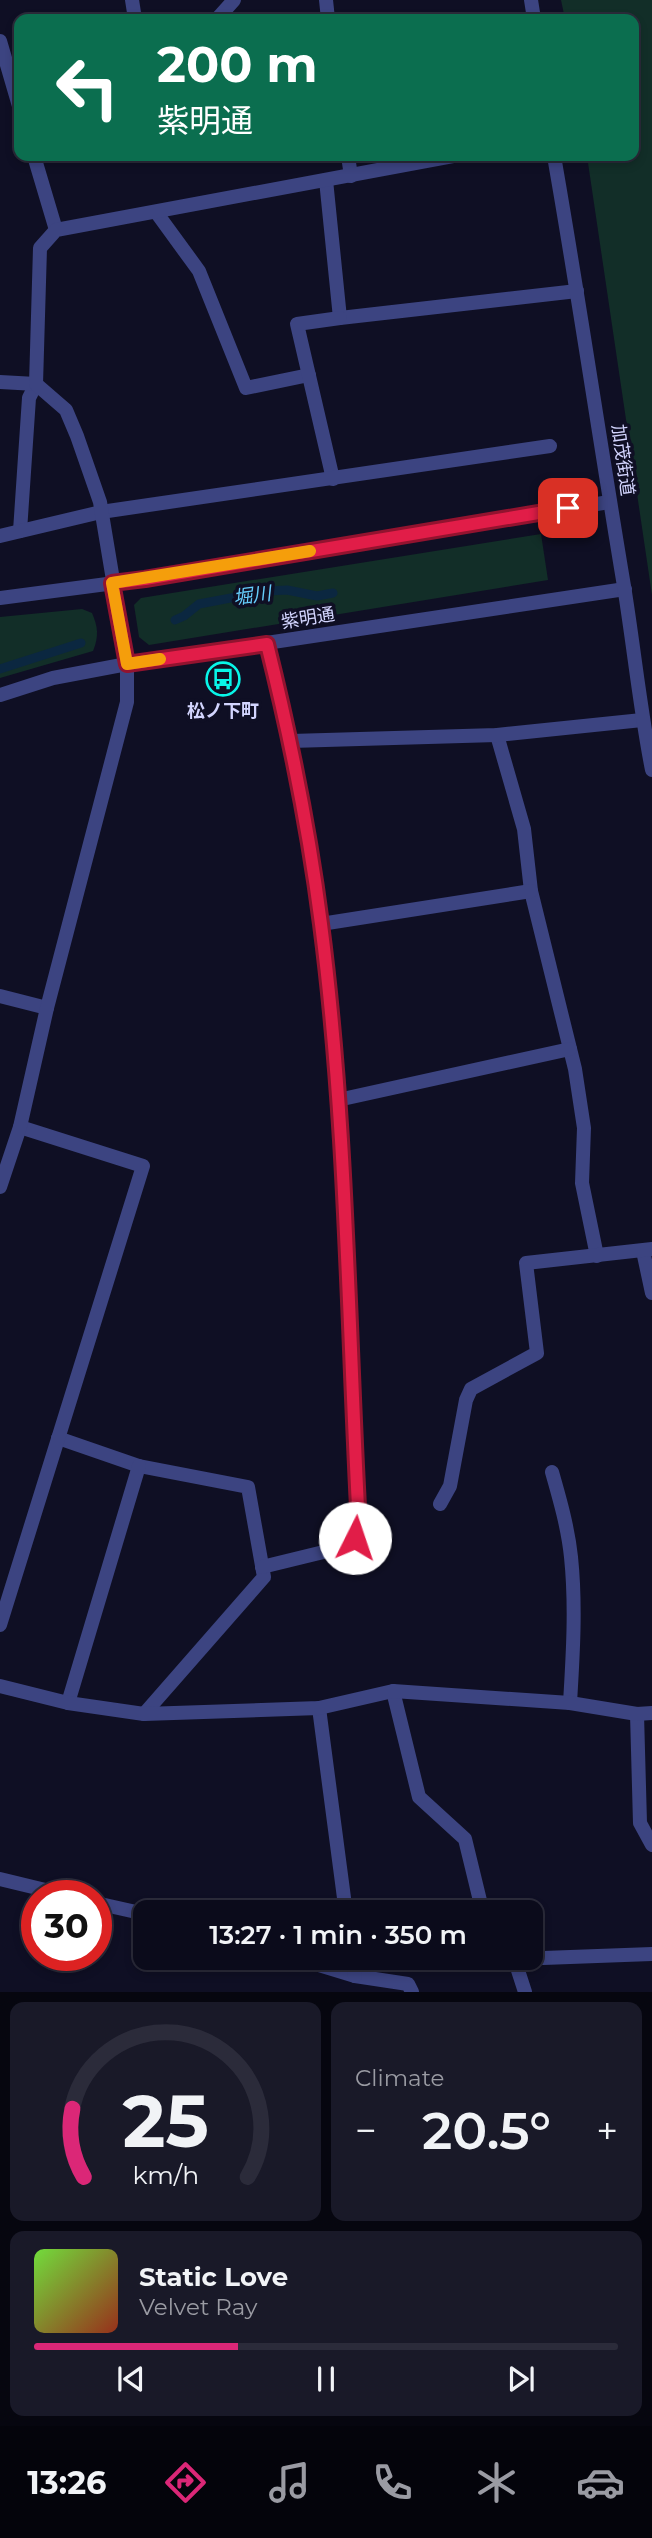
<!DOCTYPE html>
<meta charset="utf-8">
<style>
:root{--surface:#0b0b1b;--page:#191928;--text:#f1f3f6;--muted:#9a9ba3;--line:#2b2b3a;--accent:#db2777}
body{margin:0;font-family:Montserrat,"Noto Sans JP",sans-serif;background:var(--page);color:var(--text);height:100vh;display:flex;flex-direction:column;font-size:26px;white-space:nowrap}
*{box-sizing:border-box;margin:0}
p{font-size:23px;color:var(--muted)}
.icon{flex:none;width:38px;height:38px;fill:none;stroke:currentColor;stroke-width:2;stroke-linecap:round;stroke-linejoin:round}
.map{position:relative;height:1992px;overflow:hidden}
.sheet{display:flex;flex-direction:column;gap:10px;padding:10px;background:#06060f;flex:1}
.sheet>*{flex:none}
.guide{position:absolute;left:14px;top:14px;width:625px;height:147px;border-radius:14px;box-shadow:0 4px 10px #0003,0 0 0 2px var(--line);background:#0b6e4f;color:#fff;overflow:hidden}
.speed{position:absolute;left:21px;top:1880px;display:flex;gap:14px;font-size:35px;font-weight:700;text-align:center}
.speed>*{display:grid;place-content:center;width:91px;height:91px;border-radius:50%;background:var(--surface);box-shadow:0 4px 10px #0003,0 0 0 2px var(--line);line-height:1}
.speed .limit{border:10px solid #d22;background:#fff;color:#111}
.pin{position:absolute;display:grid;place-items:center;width:60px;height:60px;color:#fff;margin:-30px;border-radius:14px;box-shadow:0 4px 10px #0006}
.me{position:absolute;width:77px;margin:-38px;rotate:4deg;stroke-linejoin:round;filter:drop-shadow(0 0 5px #0008)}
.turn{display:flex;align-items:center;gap:24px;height:147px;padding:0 28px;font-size:32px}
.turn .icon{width:91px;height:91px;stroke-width:2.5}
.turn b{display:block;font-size:49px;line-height:60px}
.big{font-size:52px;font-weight:600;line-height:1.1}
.sheet .card{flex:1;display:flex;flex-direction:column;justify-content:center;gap:10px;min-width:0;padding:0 24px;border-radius:14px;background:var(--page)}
.sheet .dial{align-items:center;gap:0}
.dial svg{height:182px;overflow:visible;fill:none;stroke:var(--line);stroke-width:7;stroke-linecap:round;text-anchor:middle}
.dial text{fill:var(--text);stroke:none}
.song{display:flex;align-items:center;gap:21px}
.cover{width:84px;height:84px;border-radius:10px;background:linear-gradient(135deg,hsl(100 70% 55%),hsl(10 70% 35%))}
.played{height:7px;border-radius:4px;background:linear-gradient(90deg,var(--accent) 35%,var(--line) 35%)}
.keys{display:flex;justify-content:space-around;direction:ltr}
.heat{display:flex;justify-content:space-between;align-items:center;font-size:38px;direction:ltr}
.sheet .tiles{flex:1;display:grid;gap:10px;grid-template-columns:1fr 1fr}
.card:last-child{grid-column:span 2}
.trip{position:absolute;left:133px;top:1900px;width:410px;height:70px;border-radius:14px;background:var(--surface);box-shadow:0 4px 10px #0003,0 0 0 2px var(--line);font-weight:600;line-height:70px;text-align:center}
.menu{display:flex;height:112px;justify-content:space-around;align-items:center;background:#04040b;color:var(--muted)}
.menu .icon{width:49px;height:49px}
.menu .current{color:var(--accent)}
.menu b{font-size:32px;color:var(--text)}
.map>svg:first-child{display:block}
.green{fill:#122e28}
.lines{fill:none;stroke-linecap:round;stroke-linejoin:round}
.stream{stroke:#0b2740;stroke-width:9}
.service{stroke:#3c4481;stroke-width:14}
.minor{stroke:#3c4481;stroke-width:14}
.tertiary{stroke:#3c4481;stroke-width:14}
.route-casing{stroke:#92132f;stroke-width:18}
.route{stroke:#e11d48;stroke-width:12}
.slow{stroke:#f59e0b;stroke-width:12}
.labels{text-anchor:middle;stroke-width:7;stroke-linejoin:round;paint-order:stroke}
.street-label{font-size:18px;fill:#d3d5fe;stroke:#0f0f24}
.poi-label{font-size:18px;font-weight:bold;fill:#d3d5fe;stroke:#0f0f24}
.water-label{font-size:19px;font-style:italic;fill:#65ccfa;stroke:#0f0f24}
</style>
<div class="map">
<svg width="652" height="1992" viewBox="0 0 652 1992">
<rect width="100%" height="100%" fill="#0f0f24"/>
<g class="green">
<polygon points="561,0 652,0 652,595 587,156 634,156 634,19 565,19"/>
<polygon points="541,534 548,580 149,645 139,637 134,605 141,598"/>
<path d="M 82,609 L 92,613 C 98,627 99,636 93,651 L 0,678 L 0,617 Z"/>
</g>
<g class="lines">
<g class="stream">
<polyline points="175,620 184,616 199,604 268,591 287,590 317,596 333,593"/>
<polyline points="0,669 81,643"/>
</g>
<g class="service">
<polyline points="132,0 135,19"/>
<polyline points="326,0 328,19"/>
<polyline points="217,19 234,0"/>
<polyline points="348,156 351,176"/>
<polyline points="326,180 340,318 577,291"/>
<polyline points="156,212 199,271 246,388 309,375"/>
<polyline points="333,479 297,324 340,318"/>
<polyline points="20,531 29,398 36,384"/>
<polyline points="497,735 524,829 531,891 575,1069 584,1128 582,1183 597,1256"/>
<polyline points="321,924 531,891"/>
<polyline points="338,1100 570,1049"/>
<polyline points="643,1251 652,1293"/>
<polyline points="58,1438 139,1466 248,1487 264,1577 144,1714"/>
<path d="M 552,1472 C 560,1500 568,1528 571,1557 C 576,1605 573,1654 570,1703"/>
<polyline points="440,1504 450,1486 466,1400 471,1389 537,1353 526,1263 652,1249"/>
<polyline points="0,1625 143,1166 20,1127"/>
<polyline points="393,1691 419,1797 465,1839 483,1913"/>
<polyline points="68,1703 139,1466"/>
<polyline points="319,1708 346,1913"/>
<polyline points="637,1714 640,1823 652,1845"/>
<polyline points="296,1958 355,1976 408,1984 412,1992"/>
<polyline points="352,1958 355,1976"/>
<polyline points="514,1958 525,1992"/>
<polyline points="516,1959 652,1954"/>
</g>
<g class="minor">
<polyline points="0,41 19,106"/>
<polyline points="34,156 56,230"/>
<polyline points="0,382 36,384"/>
<polyline points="0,536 101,512 550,446"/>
<polyline points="0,598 145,579 609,502"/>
<polyline points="0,695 53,678 127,664 625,589"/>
<polyline points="291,741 497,735 642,720"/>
<polyline points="0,996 47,1008"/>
<polyline points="0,1187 20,1127 47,1008 127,702 127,664 100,502 77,436 66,410 36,384 40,248 56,230 453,156"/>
<path d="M 262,1567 L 344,1547 L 355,1538 L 359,1526 C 349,1326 347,1123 321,924 C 309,830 290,736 267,644"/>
<polyline points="0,1686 68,1703 144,1714 319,1708 393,1691 570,1703 637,1714 652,1713"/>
<polyline points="0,1879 66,1895"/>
<polyline points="96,1903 145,1914"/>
</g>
<g class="tertiary">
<polyline points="531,0 534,19"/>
<path d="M 554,156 C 579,299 600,443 624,586 C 634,648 640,709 652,770"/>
</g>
</g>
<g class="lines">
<defs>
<path id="route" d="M 355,1538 L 359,1526 C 348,1326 347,1123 321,924 C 309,830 290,736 267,644 L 127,664 L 112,583 L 145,579 L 568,508"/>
</defs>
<use href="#route" class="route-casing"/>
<use href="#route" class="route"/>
<polyline class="slow" points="160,659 127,664 112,583 310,551"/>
</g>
<defs>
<symbol id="bus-ring" viewBox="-11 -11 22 22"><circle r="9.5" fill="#0f0f24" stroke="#08f5e8" stroke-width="1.5"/><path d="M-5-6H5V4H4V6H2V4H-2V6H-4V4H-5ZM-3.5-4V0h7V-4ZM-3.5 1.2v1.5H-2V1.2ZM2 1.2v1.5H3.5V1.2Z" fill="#08f5e8"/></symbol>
</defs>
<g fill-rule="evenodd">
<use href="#bus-ring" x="204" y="660" width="38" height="38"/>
</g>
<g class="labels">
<g class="street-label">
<text transform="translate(623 460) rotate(82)" y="6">加茂街道</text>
<text transform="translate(308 618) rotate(-9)" y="6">紫明通</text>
</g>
<g class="poi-label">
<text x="223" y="717">松ノ下町</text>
</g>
<g class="water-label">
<text transform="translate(252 595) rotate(-8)" y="7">堀川</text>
</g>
</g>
</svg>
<div class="speed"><div class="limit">30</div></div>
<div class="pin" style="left:568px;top:508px;background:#d93025"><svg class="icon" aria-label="arrive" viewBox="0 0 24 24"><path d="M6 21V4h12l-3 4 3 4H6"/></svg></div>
<svg class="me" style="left:355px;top:1538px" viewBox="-20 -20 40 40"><circle r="19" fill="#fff"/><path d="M0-13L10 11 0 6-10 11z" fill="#e11d48"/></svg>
<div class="trip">13:27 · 1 min · 350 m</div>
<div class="guide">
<div class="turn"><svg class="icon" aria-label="left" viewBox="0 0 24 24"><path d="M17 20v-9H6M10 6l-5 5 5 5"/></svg><div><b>200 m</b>紫明通</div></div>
</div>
</div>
<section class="sheet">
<div class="tiles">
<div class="card dial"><svg viewBox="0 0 100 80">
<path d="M14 69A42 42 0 1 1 86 69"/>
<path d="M14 69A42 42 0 0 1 9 39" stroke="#db2777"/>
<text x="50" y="56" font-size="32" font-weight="700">25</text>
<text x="50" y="72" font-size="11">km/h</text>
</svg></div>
<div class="card"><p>Climate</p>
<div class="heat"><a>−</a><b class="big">20.5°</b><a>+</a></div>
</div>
<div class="card">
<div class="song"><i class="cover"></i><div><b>Static Love</b><p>Velvet Ray</p></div></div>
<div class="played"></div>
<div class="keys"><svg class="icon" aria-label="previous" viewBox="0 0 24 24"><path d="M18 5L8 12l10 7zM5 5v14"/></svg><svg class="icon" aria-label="pause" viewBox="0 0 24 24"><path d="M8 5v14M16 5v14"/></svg><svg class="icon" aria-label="next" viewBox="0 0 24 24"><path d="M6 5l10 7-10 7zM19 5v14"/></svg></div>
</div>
</div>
</section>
<nav class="menu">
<b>13:26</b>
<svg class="icon current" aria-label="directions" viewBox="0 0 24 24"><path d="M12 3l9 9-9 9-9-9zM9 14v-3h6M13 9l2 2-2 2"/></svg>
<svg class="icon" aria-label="music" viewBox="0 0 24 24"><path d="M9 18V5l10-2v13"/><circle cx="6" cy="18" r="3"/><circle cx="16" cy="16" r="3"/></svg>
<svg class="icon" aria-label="phone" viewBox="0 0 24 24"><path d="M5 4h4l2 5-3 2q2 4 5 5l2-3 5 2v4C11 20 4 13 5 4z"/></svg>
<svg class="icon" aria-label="climate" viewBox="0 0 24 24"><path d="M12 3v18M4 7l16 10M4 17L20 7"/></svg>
<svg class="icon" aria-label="car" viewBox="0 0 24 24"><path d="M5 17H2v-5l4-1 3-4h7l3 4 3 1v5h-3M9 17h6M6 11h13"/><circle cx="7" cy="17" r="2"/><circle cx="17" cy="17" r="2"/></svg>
</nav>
